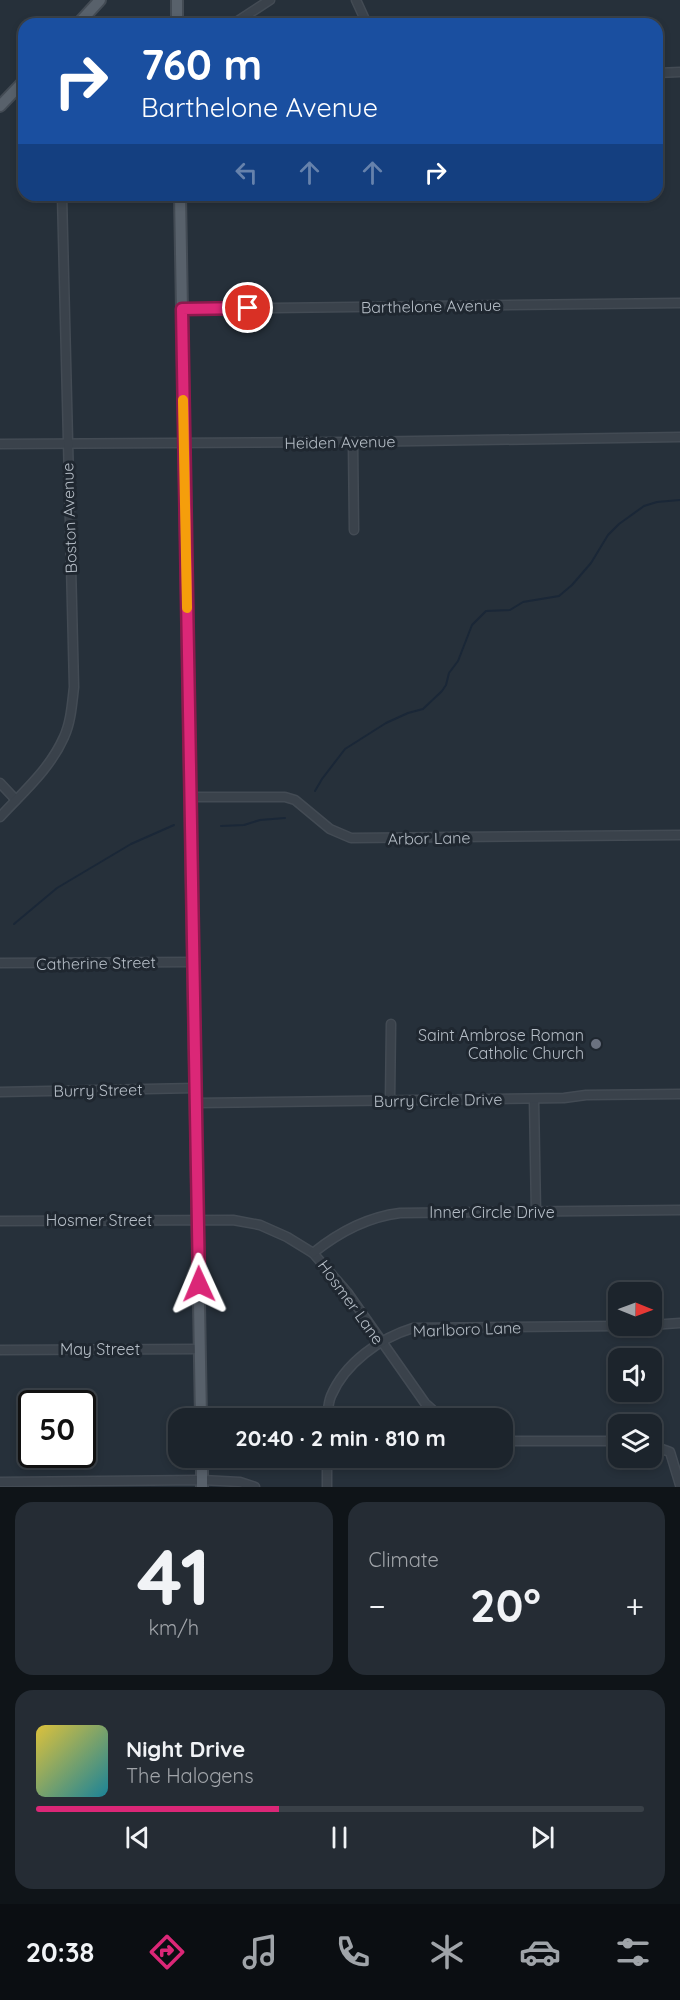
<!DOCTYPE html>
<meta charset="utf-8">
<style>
:root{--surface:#1c242c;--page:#252c34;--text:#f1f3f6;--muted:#a0a4a9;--line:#3a4148;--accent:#db2777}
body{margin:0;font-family:Quicksand,sans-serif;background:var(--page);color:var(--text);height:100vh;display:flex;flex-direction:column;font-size:22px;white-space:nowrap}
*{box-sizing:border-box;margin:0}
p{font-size:20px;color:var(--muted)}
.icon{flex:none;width:33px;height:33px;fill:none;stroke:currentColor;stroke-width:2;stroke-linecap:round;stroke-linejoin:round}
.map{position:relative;height:1487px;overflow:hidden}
.details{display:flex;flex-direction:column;gap:15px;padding:15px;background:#0f1418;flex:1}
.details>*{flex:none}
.guide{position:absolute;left:18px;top:18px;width:645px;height:183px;border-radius:18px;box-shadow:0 3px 9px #0003,0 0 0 2px var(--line);background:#1a4fa0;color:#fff;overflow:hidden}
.needle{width:39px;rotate:91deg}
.fabs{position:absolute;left:608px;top:1282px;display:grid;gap:12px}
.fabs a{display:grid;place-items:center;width:54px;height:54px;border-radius:12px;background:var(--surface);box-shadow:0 3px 9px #0003,0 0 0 2px var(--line);font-size:30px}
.speed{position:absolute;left:18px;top:1390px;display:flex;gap:12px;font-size:30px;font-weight:700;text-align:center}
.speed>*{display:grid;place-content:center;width:78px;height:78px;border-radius:50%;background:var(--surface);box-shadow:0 3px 9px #0003,0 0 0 2px var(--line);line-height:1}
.speed .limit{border:3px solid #111;border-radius:9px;background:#fff;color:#111}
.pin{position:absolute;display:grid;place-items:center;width:51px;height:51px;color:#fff;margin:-26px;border:3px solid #fff;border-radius:50%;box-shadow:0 2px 6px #0007}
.me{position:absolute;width:66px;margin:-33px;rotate:359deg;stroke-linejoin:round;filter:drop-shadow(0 0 4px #0008)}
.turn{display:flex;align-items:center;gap:21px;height:126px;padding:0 24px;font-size:27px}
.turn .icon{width:78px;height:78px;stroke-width:2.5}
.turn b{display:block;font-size:42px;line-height:51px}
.lanes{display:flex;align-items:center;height:57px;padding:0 24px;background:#0003;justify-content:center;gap:30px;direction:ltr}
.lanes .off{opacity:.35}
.big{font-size:45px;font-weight:700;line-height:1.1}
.details .widget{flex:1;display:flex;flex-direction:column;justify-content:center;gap:9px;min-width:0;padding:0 21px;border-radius:18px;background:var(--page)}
.details .dial{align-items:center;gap:0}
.dial b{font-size:78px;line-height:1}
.song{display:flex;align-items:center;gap:18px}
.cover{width:72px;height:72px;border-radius:9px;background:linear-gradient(135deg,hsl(50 70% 55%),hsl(190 70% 35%))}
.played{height:6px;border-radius:3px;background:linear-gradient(90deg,var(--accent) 40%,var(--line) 40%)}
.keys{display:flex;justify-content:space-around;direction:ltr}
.heat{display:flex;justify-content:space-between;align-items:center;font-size:33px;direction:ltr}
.details .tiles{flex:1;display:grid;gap:15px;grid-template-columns:1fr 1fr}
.widget:last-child{grid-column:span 2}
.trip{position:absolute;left:168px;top:1408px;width:345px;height:60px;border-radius:18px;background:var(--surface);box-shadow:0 3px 9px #0003,0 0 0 2px var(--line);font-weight:700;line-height:60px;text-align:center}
.tabs{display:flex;height:96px;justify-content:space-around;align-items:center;background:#0b0e12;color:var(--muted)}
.tabs .icon{width:42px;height:42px}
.tabs .active{color:var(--accent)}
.tabs b{font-size:27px;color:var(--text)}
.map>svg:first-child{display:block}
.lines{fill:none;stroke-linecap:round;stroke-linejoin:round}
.stream{stroke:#1a2737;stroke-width:2}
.minor-casing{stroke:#434b54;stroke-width:11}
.major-casing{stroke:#434b54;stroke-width:14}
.minor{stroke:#3a424b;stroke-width:8}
.major{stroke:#58616b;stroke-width:10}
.route-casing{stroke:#8e194d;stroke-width:15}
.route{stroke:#db2777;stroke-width:10}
.slow{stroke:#f59e0b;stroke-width:10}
.worship-dot{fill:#6b7280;stroke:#1f2730;stroke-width:2}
.labels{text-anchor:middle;stroke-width:6;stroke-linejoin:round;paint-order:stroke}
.street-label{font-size:16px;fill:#b5bdc6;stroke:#1f2730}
.poi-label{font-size:16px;fill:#b5bdc6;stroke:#1f2730;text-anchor:end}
</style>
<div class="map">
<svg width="680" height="1487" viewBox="0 0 680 1487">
<rect width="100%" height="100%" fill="#26303a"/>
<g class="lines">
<g class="stream">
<polyline points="315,791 322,779 345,749 386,723 408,713 423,709 442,691 446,685 449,673 458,661 472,625 486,611 510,610 523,602 559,596 572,585 591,563 608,535 619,524 644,506 657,502 680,500"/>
<polyline points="221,826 244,825 260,820 285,818"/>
<polyline points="14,924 57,888 131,844 174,825"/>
</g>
<defs>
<g id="minor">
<polyline points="356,0 367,24"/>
<polyline points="233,24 270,0"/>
<polyline points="657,73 680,72"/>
<polyline points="16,90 24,99"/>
<polyline points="182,309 680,303"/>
<polyline points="353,442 354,530"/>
<polyline points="0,444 353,442 680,437"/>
<polyline points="0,783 16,800"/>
<polyline points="191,797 285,797 295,800 330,829 351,838 680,835"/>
<path d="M 0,817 C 23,792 50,769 64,737 C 71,722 72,704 74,687 L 62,195"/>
<polyline points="0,963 193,962"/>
<polyline points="0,1092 195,1088"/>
<polyline points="534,1099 536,1213"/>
<polyline points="390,1101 391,1024"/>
<polyline points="196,1103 564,1098 586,1095 680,1094"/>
<polyline points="0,1221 233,1220 260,1225 287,1237 313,1253 347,1292 425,1403 443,1419"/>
<path d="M 313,1253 C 339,1232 367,1217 400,1213 L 680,1210"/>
<polyline points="651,1325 680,1323"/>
<polyline points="0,1350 200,1349"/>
<path d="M 327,1419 C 328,1411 328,1403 331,1396 C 345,1363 380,1338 413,1328 L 618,1326"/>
<polyline points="502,1441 618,1441"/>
<polyline points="651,1445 670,1452 680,1485"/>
<polyline points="327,1458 327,1487"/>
<polyline points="0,1482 202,1480 240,1482 255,1487"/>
</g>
<g id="major">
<polyline points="177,0 177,24"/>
<polyline points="78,24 100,0"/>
<polyline points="0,106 24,81"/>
<polyline points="180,195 201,1419"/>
<polyline points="202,1458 202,1487"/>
</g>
</defs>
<use href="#minor" class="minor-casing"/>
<use href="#major" class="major-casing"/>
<use href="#minor" class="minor"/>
<use href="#major" class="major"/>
</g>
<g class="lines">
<defs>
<polyline id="route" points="199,1284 182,309 248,308"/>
</defs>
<use href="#route" class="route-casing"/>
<use href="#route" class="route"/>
<polyline class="slow" points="183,400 187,608"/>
</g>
<circle class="worship-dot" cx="596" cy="1044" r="6"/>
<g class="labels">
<g class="street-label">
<text transform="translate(431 306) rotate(-1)" y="6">Barthelone Avenue</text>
<text transform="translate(340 442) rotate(-1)" y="6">Heiden Avenue</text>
<text transform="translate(69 518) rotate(-92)" y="6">Boston Avenue</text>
<text transform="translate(429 838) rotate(-1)" y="6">Arbor Lane</text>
<text transform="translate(96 963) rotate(-1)" y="6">Catherine Street</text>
<text transform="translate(98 1090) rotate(-1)" y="6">Burry Street</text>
<text transform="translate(438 1100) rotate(-1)" y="6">Burry Circle Drive</text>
<text x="492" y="1218">Inner Circle Drive</text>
<text x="99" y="1226">Hosmer Street</text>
<text transform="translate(351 1302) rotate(54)" y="6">Hosmer Lane</text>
<text transform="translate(467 1329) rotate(-2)" y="6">Marlboro Lane</text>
<text x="100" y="1355">May Street</text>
</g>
<g class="poi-label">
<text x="584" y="1041">Saint Ambrose Roman<tspan x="584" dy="18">Catholic Church</tspan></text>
</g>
</g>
</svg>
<div class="fabs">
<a><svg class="needle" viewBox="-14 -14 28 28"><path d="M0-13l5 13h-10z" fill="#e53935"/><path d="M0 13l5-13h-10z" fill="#a0a4a9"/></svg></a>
<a><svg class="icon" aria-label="sound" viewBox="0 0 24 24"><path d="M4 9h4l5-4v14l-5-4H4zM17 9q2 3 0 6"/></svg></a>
<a><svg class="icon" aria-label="layers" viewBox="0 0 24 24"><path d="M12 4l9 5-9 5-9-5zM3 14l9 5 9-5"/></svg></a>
</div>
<div class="speed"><div class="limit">50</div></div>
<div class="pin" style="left:248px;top:308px;background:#d93025"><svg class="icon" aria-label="arrive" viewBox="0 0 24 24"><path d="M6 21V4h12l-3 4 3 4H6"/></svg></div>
<svg class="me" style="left:199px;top:1284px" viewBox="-20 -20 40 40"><path d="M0-17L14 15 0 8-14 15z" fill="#db2777" stroke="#fff" stroke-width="4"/></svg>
<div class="trip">20:40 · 2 min · 810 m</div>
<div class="guide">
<div class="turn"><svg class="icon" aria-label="right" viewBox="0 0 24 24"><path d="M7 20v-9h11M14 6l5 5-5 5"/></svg><div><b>760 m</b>Barthelone Avenue</div></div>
<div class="lanes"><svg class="icon off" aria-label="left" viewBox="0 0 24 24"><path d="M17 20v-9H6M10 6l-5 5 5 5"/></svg><svg class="icon off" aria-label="ahead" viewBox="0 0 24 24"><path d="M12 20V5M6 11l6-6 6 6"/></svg><svg class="icon off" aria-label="ahead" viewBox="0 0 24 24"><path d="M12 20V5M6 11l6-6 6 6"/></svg><svg class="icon" aria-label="right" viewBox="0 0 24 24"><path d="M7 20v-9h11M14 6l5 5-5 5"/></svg></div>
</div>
</div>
<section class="details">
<div class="tiles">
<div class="widget dial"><b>41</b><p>km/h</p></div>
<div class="widget"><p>Climate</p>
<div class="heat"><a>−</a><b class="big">20°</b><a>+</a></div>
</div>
<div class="widget">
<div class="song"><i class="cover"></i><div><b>Night Drive</b><p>The Halogens</p></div></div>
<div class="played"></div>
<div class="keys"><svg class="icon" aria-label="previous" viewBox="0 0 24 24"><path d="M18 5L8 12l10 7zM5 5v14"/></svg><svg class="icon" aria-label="pause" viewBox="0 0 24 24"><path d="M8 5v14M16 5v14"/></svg><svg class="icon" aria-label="next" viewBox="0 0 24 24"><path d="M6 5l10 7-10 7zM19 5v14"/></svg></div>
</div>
</div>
</section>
<nav class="tabs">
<b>20:38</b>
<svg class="icon active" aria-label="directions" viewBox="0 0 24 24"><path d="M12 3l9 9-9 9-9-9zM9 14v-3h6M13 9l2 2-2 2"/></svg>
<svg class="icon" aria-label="music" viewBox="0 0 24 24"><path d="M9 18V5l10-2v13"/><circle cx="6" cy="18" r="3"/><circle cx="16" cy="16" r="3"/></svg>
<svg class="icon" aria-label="phone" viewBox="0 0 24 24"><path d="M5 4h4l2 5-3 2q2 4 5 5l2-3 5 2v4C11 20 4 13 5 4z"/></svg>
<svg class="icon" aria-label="climate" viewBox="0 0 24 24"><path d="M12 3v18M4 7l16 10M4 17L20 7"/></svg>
<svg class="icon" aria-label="car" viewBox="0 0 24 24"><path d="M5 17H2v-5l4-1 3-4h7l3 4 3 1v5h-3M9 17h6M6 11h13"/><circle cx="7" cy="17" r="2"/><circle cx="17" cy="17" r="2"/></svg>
<svg class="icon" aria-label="filters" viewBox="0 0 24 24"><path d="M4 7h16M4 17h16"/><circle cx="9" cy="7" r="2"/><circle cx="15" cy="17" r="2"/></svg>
</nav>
